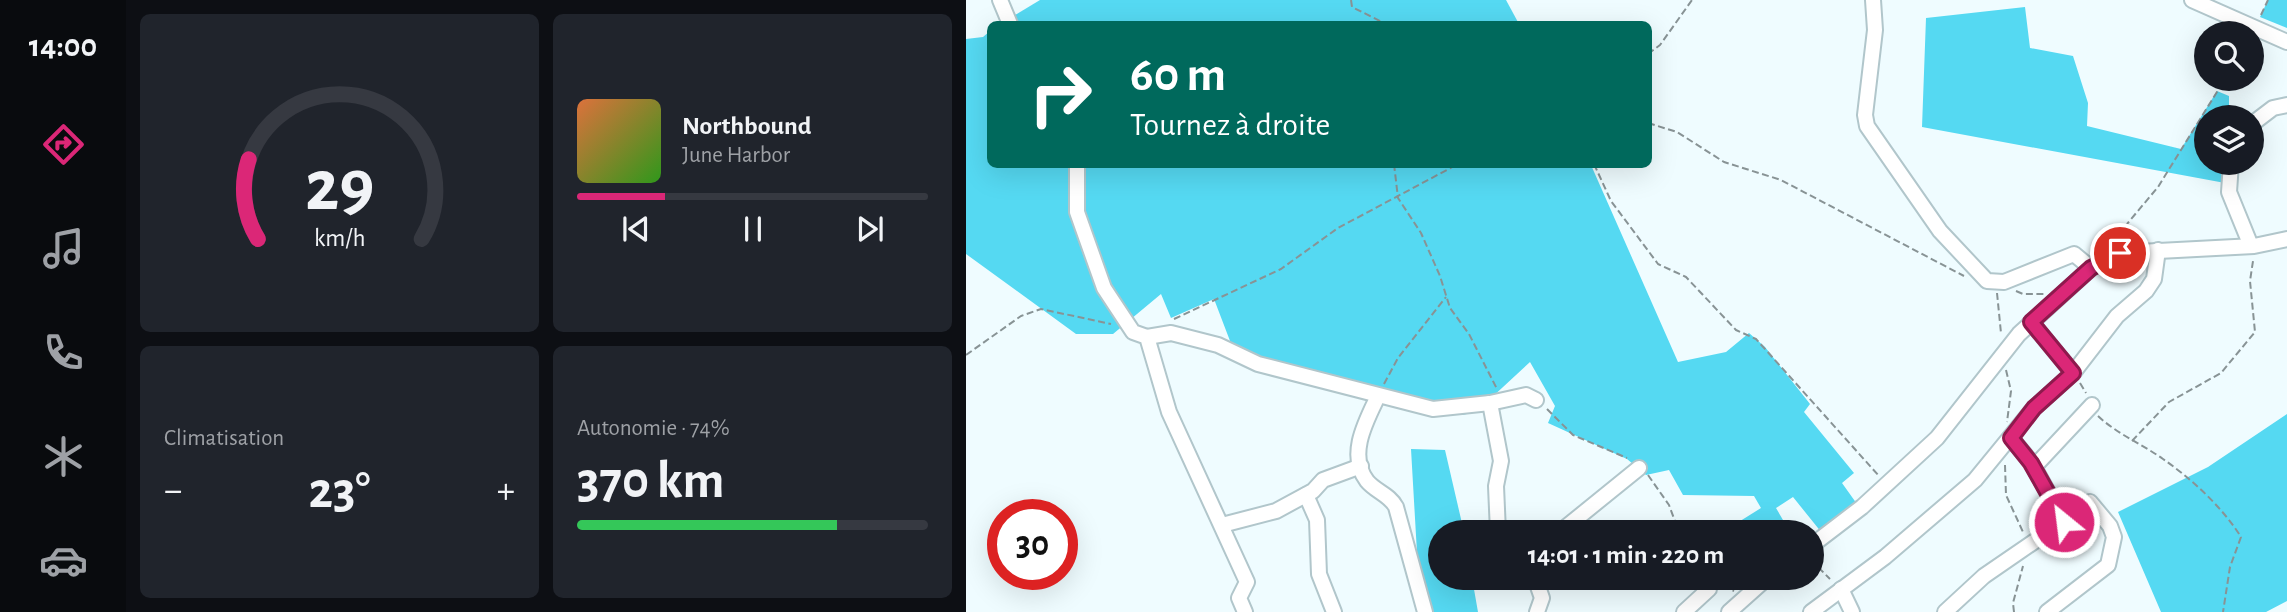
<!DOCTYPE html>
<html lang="fr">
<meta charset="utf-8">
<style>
:root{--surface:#171b24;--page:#20242c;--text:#f1f3f6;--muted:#9ea1a6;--line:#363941;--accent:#db2777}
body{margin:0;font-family:"Alegreya Sans",sans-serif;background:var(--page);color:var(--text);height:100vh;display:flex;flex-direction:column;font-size:26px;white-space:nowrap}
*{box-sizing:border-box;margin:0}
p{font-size:23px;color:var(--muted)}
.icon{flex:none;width:38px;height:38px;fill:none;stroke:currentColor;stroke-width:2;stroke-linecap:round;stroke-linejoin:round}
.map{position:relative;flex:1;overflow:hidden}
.panel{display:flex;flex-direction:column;gap:14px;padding:14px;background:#0d0f14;width:840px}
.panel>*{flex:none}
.banner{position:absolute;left:21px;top:21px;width:665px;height:147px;border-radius:10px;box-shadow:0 7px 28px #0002;background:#00695c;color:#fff;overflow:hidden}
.controls{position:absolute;left:1228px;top:21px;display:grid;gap:14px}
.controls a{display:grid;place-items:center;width:70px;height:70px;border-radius:50%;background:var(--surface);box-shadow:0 7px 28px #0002;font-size:35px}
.speed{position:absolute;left:21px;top:499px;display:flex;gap:14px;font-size:35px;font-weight:700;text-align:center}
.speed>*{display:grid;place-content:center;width:91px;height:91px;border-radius:50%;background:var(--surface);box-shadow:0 7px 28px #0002;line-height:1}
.speed .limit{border:10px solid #d22;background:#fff;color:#111}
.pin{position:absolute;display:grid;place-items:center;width:60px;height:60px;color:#fff;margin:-30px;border:4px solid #fff;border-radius:50%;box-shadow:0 2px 7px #0007}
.me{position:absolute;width:77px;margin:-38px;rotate:331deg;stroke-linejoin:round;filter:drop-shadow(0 0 5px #0008)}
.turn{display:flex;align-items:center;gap:24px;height:147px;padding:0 28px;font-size:32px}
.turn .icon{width:91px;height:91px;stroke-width:2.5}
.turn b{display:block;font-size:49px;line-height:60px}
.big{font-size:52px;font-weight:700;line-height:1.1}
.panel .widget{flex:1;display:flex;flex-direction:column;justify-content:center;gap:10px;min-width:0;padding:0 24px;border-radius:10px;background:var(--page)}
.panel .dial{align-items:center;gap:0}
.dial svg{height:182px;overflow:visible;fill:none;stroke:var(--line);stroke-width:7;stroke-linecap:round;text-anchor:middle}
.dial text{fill:var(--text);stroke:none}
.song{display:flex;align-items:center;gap:21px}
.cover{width:84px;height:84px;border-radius:10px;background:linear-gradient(135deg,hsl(20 70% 55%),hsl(110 70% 35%))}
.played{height:7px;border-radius:4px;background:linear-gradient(90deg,var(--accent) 25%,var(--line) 25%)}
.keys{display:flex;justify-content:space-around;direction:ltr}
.heat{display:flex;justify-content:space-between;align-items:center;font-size:38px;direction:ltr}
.charge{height:10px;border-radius:5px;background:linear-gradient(90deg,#34c759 74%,var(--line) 0)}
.panel .tiles{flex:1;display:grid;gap:14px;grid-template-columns:repeat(2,1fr)}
.trip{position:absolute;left:462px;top:520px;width:396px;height:70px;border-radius:35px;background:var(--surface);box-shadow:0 7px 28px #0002;font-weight:700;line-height:70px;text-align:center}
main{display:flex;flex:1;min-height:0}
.dock{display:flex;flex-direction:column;width:126px;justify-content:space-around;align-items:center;background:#090b0e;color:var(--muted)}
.dock .icon{width:49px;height:49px}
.dock .current{color:var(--accent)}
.dock b{font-size:32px;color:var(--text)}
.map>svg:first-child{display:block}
.forest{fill:#55d9f2}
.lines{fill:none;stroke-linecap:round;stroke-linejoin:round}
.minor-casing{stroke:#b1c6cb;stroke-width:18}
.path{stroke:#889395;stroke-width:2;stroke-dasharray:7 3.5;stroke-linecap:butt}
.minor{stroke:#fff;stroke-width:14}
.route-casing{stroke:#8e194d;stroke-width:18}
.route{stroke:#db2777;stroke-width:12}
</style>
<main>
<nav class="dock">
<b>14:00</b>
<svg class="icon current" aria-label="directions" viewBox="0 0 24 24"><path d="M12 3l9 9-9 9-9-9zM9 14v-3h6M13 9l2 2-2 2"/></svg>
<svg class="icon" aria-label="music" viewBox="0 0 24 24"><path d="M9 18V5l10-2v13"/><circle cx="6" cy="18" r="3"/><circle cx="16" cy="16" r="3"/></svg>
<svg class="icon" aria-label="phone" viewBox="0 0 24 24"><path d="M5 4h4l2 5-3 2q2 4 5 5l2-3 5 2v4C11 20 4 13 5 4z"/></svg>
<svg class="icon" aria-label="climate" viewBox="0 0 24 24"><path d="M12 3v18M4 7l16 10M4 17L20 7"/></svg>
<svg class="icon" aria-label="car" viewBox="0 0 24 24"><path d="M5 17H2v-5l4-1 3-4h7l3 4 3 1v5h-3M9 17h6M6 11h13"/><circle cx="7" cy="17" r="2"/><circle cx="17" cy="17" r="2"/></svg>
</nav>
<section class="panel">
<div class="tiles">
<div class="widget dial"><svg viewBox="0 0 100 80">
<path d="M14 69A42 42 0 1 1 86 69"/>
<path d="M14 69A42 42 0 0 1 10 34" stroke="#db2777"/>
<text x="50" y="56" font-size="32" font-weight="700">29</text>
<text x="50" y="72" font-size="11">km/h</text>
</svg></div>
<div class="widget">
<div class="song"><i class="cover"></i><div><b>Northbound</b><p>June Harbor</p></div></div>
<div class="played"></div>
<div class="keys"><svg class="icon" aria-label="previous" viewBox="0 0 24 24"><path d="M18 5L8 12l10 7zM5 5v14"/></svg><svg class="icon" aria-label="pause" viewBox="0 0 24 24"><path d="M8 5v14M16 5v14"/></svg><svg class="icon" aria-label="next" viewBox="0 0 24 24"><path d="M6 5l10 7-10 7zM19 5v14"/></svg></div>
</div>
<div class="widget"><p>Climatisation</p>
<div class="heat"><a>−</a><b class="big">23°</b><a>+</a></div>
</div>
<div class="widget"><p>Autonomie · 74%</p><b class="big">370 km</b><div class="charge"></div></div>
</div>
</section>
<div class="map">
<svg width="1321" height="612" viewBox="0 0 1321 612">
<rect width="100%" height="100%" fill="#effcff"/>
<g class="forest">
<polygon points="74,0 540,0 553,24 34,24"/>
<polygon points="1302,0 1321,0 1321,28 1294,17"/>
<polygon points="1059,7 1064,48 1107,56 1122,103 1121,126 1215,149 1251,91 1263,96 1263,117 1241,117 1241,163 1260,163 1259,183 956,127 960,18"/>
<polygon points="24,31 24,164 625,165 712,362 760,352 783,333 799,347 844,404 838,412 888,473 876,483 896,511 860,538 827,497 810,508 824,532 766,532 763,528 795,508 788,496 717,495 703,470 680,475 661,459 582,423 589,406 564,362 510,412 496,415 464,413 269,354 248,299 205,318 195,294 147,334 110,334 0,254 0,39 17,37"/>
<polygon points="1321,414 1321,601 1300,612 1195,612 1152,512 1242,467"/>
<polygon points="445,449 479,450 498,532 474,532 474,578 506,578 512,612 464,612 452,570"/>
</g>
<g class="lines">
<defs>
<g id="minor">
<polyline points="34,0 44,24"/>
<polyline points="907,0 909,30 899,115 901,126 974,231 1021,281 1038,282 1108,254 1125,268"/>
<polyline points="1226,0 1321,42"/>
<polyline points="1286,124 1307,108 1321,105"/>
<polyline points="1265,163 1263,192 1285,246"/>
<polyline points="111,164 111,212 138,288 167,332 181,337 203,412 281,582 273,598 279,612"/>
<polyline points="1065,322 1107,373"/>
<polyline points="181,337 205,333 252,345 292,364 467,409 524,403 560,395 570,400"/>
<path d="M 412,396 C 400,421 381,455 401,481 C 409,491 424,495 430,507 L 459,612"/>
<polyline points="524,403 535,461 530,486 532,532"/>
<polyline points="1068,467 1126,405"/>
<polyline points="340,495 351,520 353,574 368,612"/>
<polyline points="256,525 310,511 347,491 357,480 395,466"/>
<polyline points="594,532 673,468"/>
<polyline points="845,546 896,507 971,438 1053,334 1125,268 1154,253 1288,246 1321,239"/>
<polyline points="569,578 576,598 571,612"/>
<polyline points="875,589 886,612"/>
<polyline points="718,612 743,589 742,580"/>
<polyline points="763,612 801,578"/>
<polyline points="845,612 919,557 1009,480 1068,408 1107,373 1151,316 1180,291 1188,279 1192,250"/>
<polyline points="979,612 1018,576 1098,521 1065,462 1045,438"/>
<polyline points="1081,612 1142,565 1148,537 1144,526 1124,502 1097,517"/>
</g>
</defs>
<use href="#minor" class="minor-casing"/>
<g class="path">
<polyline points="385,0 386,7 420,24"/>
<polyline points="1295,15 1302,0"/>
<polyline points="682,54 694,45 726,0"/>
<polyline points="682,123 711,132 758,162 815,180 998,276"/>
<polyline points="428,164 432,198 455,233 474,276 484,308 503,334 531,389"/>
<polyline points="628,164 645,201 692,264 720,277 770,330 790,339 913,476"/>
<polyline points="1145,243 1192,187 1259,79"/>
<polyline points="1050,291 1057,294 1079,294"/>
<polyline points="1031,293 1035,333"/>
<polyline points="208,319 315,269 372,228 492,164"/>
<polyline points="0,355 55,316 75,309 145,324"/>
<polyline points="1040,370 1045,391 1041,422"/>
<polyline points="1114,383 1120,393"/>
<polyline points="418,384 432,358 480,297"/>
<polyline points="581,409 607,435 661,458"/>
<path d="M 1132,416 C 1151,434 1176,444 1197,459 C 1227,480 1256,507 1275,537 L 1264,567 L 1257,612"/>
<polyline points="1166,441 1203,402 1255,373 1289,332 1284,281 1287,261"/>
<polyline points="1039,465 1040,495 1057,532"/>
<polyline points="682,475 703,505 713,532"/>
<polyline points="845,560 864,579"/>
<polyline points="757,586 768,591"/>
<polyline points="1048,612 1047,603 1057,566"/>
</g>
<use href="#minor" class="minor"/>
</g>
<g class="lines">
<defs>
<polyline id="route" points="1098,522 1065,463 1045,438 1068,408 1107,373 1065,322 1125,268 1154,253"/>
</defs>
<use href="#route" class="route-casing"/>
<use href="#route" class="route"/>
</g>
</svg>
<div class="controls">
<a><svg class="icon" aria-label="search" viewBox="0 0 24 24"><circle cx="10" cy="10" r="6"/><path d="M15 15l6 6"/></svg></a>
<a><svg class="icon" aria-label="layers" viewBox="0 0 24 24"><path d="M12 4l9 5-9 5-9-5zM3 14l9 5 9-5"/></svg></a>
</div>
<div class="speed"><div class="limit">30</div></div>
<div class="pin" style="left:1154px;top:253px;background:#d93025"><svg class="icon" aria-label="arrive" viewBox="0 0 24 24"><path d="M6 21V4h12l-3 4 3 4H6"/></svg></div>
<svg class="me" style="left:1098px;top:522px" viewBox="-20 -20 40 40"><circle r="17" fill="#db2777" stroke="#fff" stroke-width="3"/><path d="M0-11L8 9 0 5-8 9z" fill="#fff"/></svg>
<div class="trip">14:01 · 1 min · 220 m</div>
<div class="banner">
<div class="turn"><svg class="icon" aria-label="right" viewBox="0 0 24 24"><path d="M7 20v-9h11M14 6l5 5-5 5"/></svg><div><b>60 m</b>Tournez à droite</div></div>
</div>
</div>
</main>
